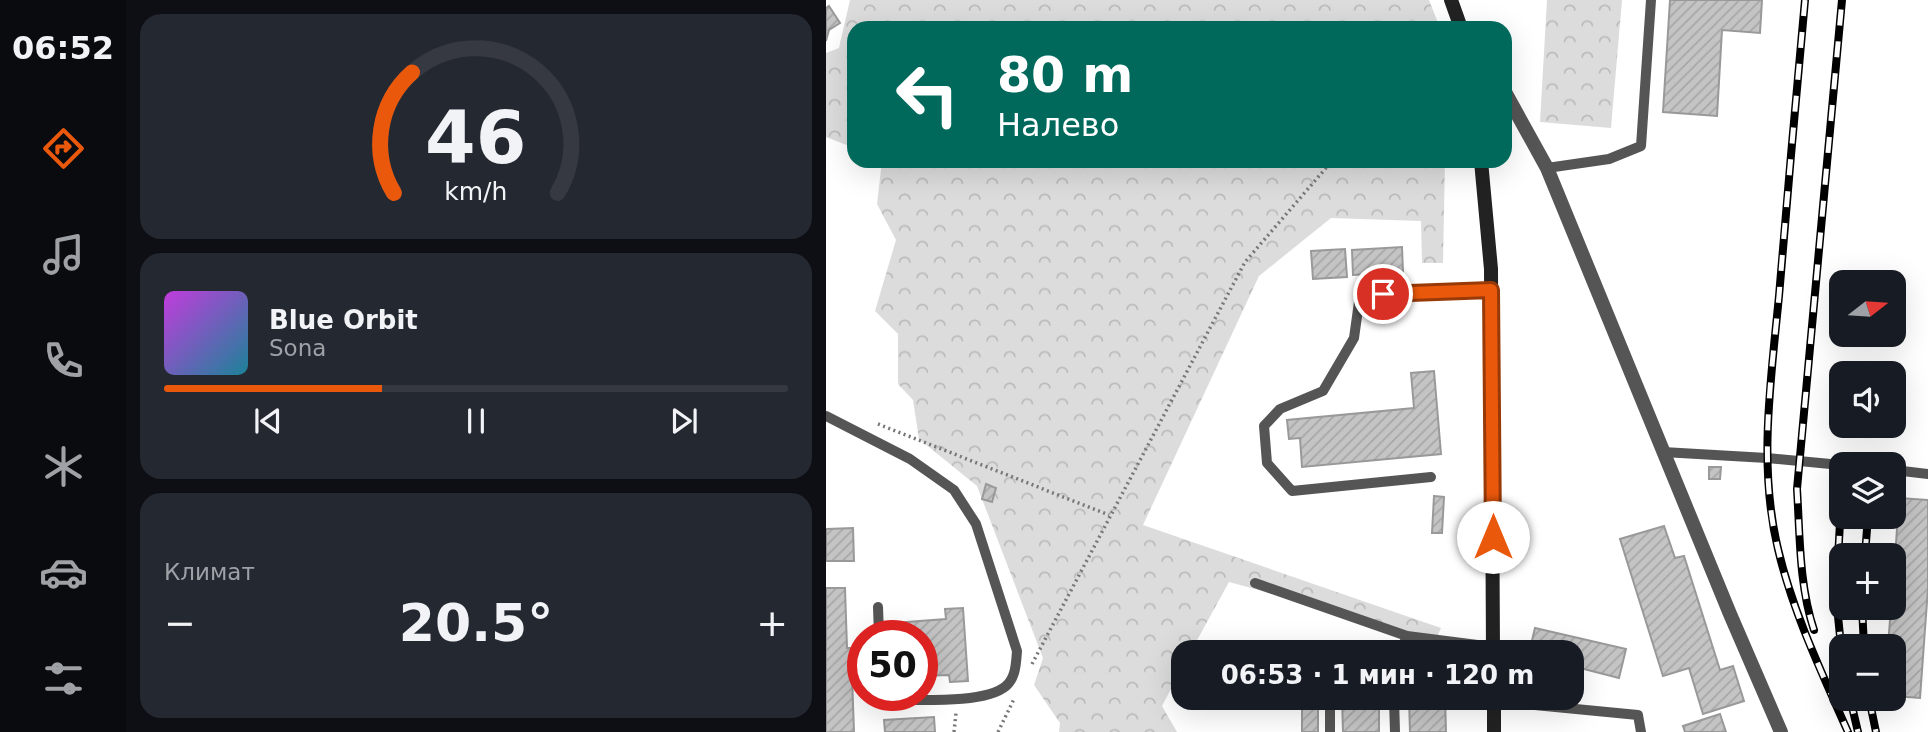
<!DOCTYPE html>
<html lang="ru">
<meta charset="utf-8">
<style>
:root{--surface:#171b24;--page:#242831;--text:#f1f3f6;--muted:#9ea1a6;--line:#363941;--accent:#ea580c}
body{margin:0;font-family:"DejaVu Sans",sans-serif;background:var(--page);color:var(--text);height:100vh;display:flex;flex-direction:column;font-size:26px;white-space:nowrap}
*{box-sizing:border-box;margin:0}
p{font-size:23px;color:var(--muted)}
.icon{flex:none;width:38px;height:38px;fill:none;stroke:currentColor;stroke-width:2;stroke-linecap:round;stroke-linejoin:round}
.map{position:relative;flex:1;overflow:hidden}
.sheet{display:flex;flex-direction:column;gap:14px;padding:14px;background:#0d0f14;width:700px}
.sheet>*{flex:none}
.hud{position:absolute;left:21px;top:21px;width:665px;height:147px;border-radius:21px;box-shadow:0 7px 28px #0002;background:#00695c;color:#fff;overflow:hidden}
.needle{width:46px;rotate:73deg}
.fabs{position:absolute;left:1003px;top:270px;display:grid;gap:14px}
.fabs a{display:grid;place-items:center;width:77px;height:77px;border-radius:14px;background:var(--surface);box-shadow:0 7px 28px #0002;font-size:35px}
.speed{position:absolute;left:21px;top:620px;display:flex;gap:14px;font-size:35px;font-weight:700;text-align:center}
.speed>*{display:grid;place-content:center;width:91px;height:91px;border-radius:50%;background:var(--surface);box-shadow:0 7px 28px #0002;line-height:1}
.speed .limit{border:10px solid #d22;background:#fff;color:#111}
.pin{position:absolute;display:grid;place-items:center;width:60px;height:60px;color:#fff;margin:-30px;border:4px solid #fff;border-radius:50%;box-shadow:0 2px 7px #0007}
.me{position:absolute;width:77px;margin:-38px;rotate:0deg;stroke-linejoin:round;filter:drop-shadow(0 0 5px #0008)}
.turn{display:flex;align-items:center;gap:24px;height:147px;padding:0 35px;font-size:32px}
.turn .icon{width:91px;height:91px;stroke-width:2.5}
.turn b{display:block;font-size:49px;line-height:60px}
.big{font-size:52px;font-weight:700;line-height:1.1}
.sheet .tile{flex:1;display:flex;flex-direction:column;justify-content:center;gap:10px;min-width:0;padding:0 24px;border-radius:21px;background:var(--page)}
.sheet .dial{align-items:center;gap:0}
.dial svg{height:182px;overflow:visible;fill:none;stroke:var(--line);stroke-width:7;stroke-linecap:round;text-anchor:middle}
.dial text{fill:var(--text);stroke:none}
.song{display:flex;align-items:center;gap:21px}
.cover{width:84px;height:84px;border-radius:10px;background:linear-gradient(135deg,hsl(290 70% 55%),hsl(190 70% 35%))}
.played{height:7px;border-radius:4px;background:linear-gradient(90deg,var(--accent) 35%,var(--line) 35%)}
.keys{display:flex;justify-content:space-around;direction:ltr}
.heat{display:flex;justify-content:space-between;align-items:center;font-size:38px;direction:ltr}
.trip{position:absolute;left:345px;top:640px;width:413px;height:70px;border-radius:21px;background:var(--surface);box-shadow:0 7px 28px #0002;font-weight:700;line-height:70px;text-align:center}
main{display:flex;flex:1;min-height:0}
.tab-bar{display:flex;flex-direction:column;width:126px;justify-content:space-around;align-items:center;background:#090b0e;color:var(--muted)}
.tab-bar .icon{width:49px;height:49px}
.tab-bar .selected{color:var(--accent)}
.tab-bar b{font-size:32px;color:var(--text)}
.map>svg:first-child{display:block}
.forest{fill:url(#forest-crowns)}
.building{fill:url(#building-hatch);stroke:#999;stroke-width:2}
.lines{fill:none;stroke-linecap:round;stroke-linejoin:round}
.path{stroke:#777;stroke-width:3.5;stroke-dasharray:2 3.5;stroke-linecap:butt}
.lane{stroke:#555;stroke-width:10}
.street{stroke:#555;stroke-width:14}
.secondary{stroke:#222;stroke-width:14}
.rail-casing{stroke:#000;stroke-width:8}
.rail{stroke:#fff;stroke-width:5;stroke-dasharray:16;stroke-linecap:butt}
.route-casing{stroke:#983908;stroke-width:18}
.route{stroke:#ea580c;stroke-width:12}
</style>
<main>
<nav class="tab-bar">
<b>06:52</b>
<svg class="icon selected" aria-label="directions" viewBox="0 0 24 24"><path d="M12 3l9 9-9 9-9-9zM9 14v-3h6M13 9l2 2-2 2"/></svg>
<svg class="icon" aria-label="music" viewBox="0 0 24 24"><path d="M9 18V5l10-2v13"/><circle cx="6" cy="18" r="3"/><circle cx="16" cy="16" r="3"/></svg>
<svg class="icon" aria-label="phone" viewBox="0 0 24 24"><path d="M5 4h4l2 5-3 2q2 4 5 5l2-3 5 2v4C11 20 4 13 5 4z"/></svg>
<svg class="icon" aria-label="climate" viewBox="0 0 24 24"><path d="M12 3v18M4 7l16 10M4 17L20 7"/></svg>
<svg class="icon" aria-label="car" viewBox="0 0 24 24"><path d="M5 17H2v-5l4-1 3-4h7l3 4 3 1v5h-3M9 17h6M6 11h13"/><circle cx="7" cy="17" r="2"/><circle cx="17" cy="17" r="2"/></svg>
<svg class="icon" aria-label="filters" viewBox="0 0 24 24"><path d="M4 7h16M4 17h16"/><circle cx="9" cy="7" r="2"/><circle cx="15" cy="17" r="2"/></svg>
</nav>
<section class="sheet">
<div class="tile dial"><svg viewBox="0 0 100 80">
<path d="M14 69A42 42 0 1 1 86 69"/>
<path d="M14 69A42 42 0 0 1 22 16" stroke="#ea580c"/>
<text x="50" y="56" font-size="32" font-weight="700">46</text>
<text x="50" y="72" font-size="11">km/h</text>
</svg></div>
<div class="tile">
<div class="song"><i class="cover"></i><div><b>Blue Orbit</b><p>Sona</p></div></div>
<div class="played"></div>
<div class="keys"><svg class="icon" aria-label="previous" viewBox="0 0 24 24"><path d="M18 5L8 12l10 7zM5 5v14"/></svg><svg class="icon" aria-label="pause" viewBox="0 0 24 24"><path d="M8 5v14M16 5v14"/></svg><svg class="icon" aria-label="next" viewBox="0 0 24 24"><path d="M6 5l10 7-10 7zM19 5v14"/></svg></div>
</div>
<div class="tile"><p>Климат</p>
<div class="heat"><a>−</a><b class="big">20.5°</b><a>+</a></div>
</div>
</section>
<div class="map">
<svg width="1102" height="732" viewBox="0 0 1102 732">
<defs>
<pattern id="forest-crowns" width="20" height="18" patternUnits="userSpaceOnUse" patternTransform="scale(1.75)"><rect width="20" height="18" fill="#dcdcdc"/><path d="M2 6a3 3 0 1 1 6 0M12 15a3 3 0 1 1 6 0" fill="none" stroke="#bbb"/></pattern>
<pattern id="building-hatch" width="6" height="6" patternUnits="userSpaceOnUse" patternTransform="scale(1.75)"><rect width="6" height="6" fill="#c4c4c4"/><path d="M-1 1l2-2M0 6l6-6M5 7l2-2" fill="none" stroke="#a7a7a7"/></pattern>
</defs>
<rect width="100%" height="100%" fill="#fff"/>
<g class="forest">
<polygon points="24,0 603,0 614,28 28,28 28,148 0,137 0,53 13,48"/>
<polygon points="721,0 796,0 785,128 714,122"/>
<polygon points="56,161 619,161 617,263 596,263 595,221 505,218 433,276 317,525 615,628 610,639 403,582 364,653 357,653 357,666 336,706 351,732 233,732 234,723 208,685 217,658 151,486 93,439 87,400 72,384 72,334 49,311 70,240 51,204"/>
</g>
<g class="building">
<polygon points="844,0 936,0 934,33 896,30 891,116 837,112"/>
<polygon points="3,6 14,23 3,30 0,41 0,8"/>
<polygon points="576,247 577,272 527,275 526,250"/>
<polygon points="519,249 521,277 487,279 485,251"/>
<polygon points="608,371 615,454 476,467 474,438 463,439 461,420 588,408 585,373"/>
<polygon points="883,467 895,467 894,479 883,479"/>
<polygon points="160,484 170,488 166,502 156,499"/>
<polygon points="608,496 618,497 616,533 606,533"/>
<polygon points="1073,498 1102,500 1102,588 1094,698 1068,696 1068,646 1062,646 1065,607 1068,607 1068,574"/>
<polygon points="838,526 849,558 858,556 894,670 907,666 918,701 877,714 863,668 837,676 794,539"/>
<polygon points="27,528 28,561 0,561 0,529"/>
<polygon points="0,588 19,588 21,648 25,648 28,732 0,732"/>
<polygon points="137,608 142,681 124,682 123,675 96,676 96,635 68,635 68,623 120,619 119,609"/>
<polygon points="709,628 800,649 793,678 746,666 746,653 703,653"/>
<rect x="476" y="698" width="16" height="34"/>
<polygon points="516,698 553,698 553,732 517,732"/>
<polygon points="583,698 619,698 620,732 584,732"/>
<polygon points="894,714 900,732 859,732 857,726"/>
<polygon points="108,717 109,732 59,732 58,720"/>
</g>
<g class="lines">
<g class="path">
<polyline points="52,424 283,515"/>
<polyline points="206,664 419,262 506,161"/>
<polyline points="128,732 130,713"/>
<polyline points="172,732 188,699"/>
</g>
<g class="lane">
<polyline points="721,168 783,159 815,146 825,0"/>
<path d="M 0,416 L 84,459 L 128,490 L 150,524 L 191,651 C 190,663 190,677 180,686 C 158,705 86,699 56,700 L 56,695"/>
<polyline points="837,452 941,458 1015,465"/>
<polyline points="1068,470 1102,474"/>
<polyline points="605,477 466,491 441,463 438,426 454,409 497,391 528,338 534,295 665,290"/>
<polyline points="429,583 581,636 667,647"/>
<polyline points="52,607 53,635"/>
<polyline points="574,653 581,636"/>
<polyline points="568,698 569,732"/>
<polyline points="668,701 812,715 815,732"/>
<polyline points="504,732 504,698"/>
</g>
<polyline class="street" points="679,92 721,168 904,614 955,732"/>
<g class="secondary">
<polyline points="625,0 635,28"/>
<polyline points="655,161 665,269 667,653"/>
<polyline points="668,698 668,732"/>
</g>
<defs>
<g id="rail">
<path d="M 979,0 C 970,99 961,197 953,296 C 945,379 932,466 952,549 C 967,613 996,673 1022,732"/>
<polyline points="1015,504 1010,596 1015,646"/>
<polyline points="1039,555 1042,516"/>
<polyline points="1036,607 1038,646"/>
<path d="M 988,630 C 973,585 974,536 971,489 L 1016,0"/>
<polyline points="1024,698 1032,732"/>
<polyline points="1043,698 1050,732"/>
</g>
</defs>
<use href="#rail" class="rail-casing"/>
<use href="#rail" class="rail"/>
</g>
<g class="lines">
<defs>
<polyline id="route" points="557,294 665,290 667,537"/>
</defs>
<use href="#route" class="route-casing"/>
<use href="#route" class="route"/>
</g>
</svg>
<div class="fabs">
<a><svg class="needle" viewBox="-14 -14 28 28"><path d="M0-13l5 13h-10z" fill="#e53935"/><path d="M0 13l5-13h-10z" fill="#9ea1a6"/></svg></a>
<a><svg class="icon" aria-label="sound" viewBox="0 0 24 24"><path d="M4 9h4l5-4v14l-5-4H4zM17 9q2 3 0 6"/></svg></a>
<a><svg class="icon" aria-label="layers" viewBox="0 0 24 24"><path d="M12 4l9 5-9 5-9-5zM3 14l9 5 9-5"/></svg></a>
<a>+</a>
<a>−</a>
</div>
<div class="speed"><div class="limit">50</div></div>
<div class="pin" style="left:557px;top:294px;background:#d93025"><svg class="icon" aria-label="arrive" viewBox="0 0 24 24"><path d="M6 21V4h12l-3 4 3 4H6"/></svg></div>
<svg class="me" style="left:667px;top:537px" viewBox="-20 -20 40 40"><circle r="19" fill="#fff"/><path d="M0-13L10 11 0 6-10 11z" fill="#ea580c"/></svg>
<div class="trip">06:53 · 1 мин · 120 m</div>
<div class="hud">
<div class="turn"><svg class="icon" aria-label="left" viewBox="0 0 24 24"><path d="M17 20v-9H6M10 6l-5 5 5 5"/></svg><div><b>80 m</b>Налево</div></div>
</div>
</div>
</main>
